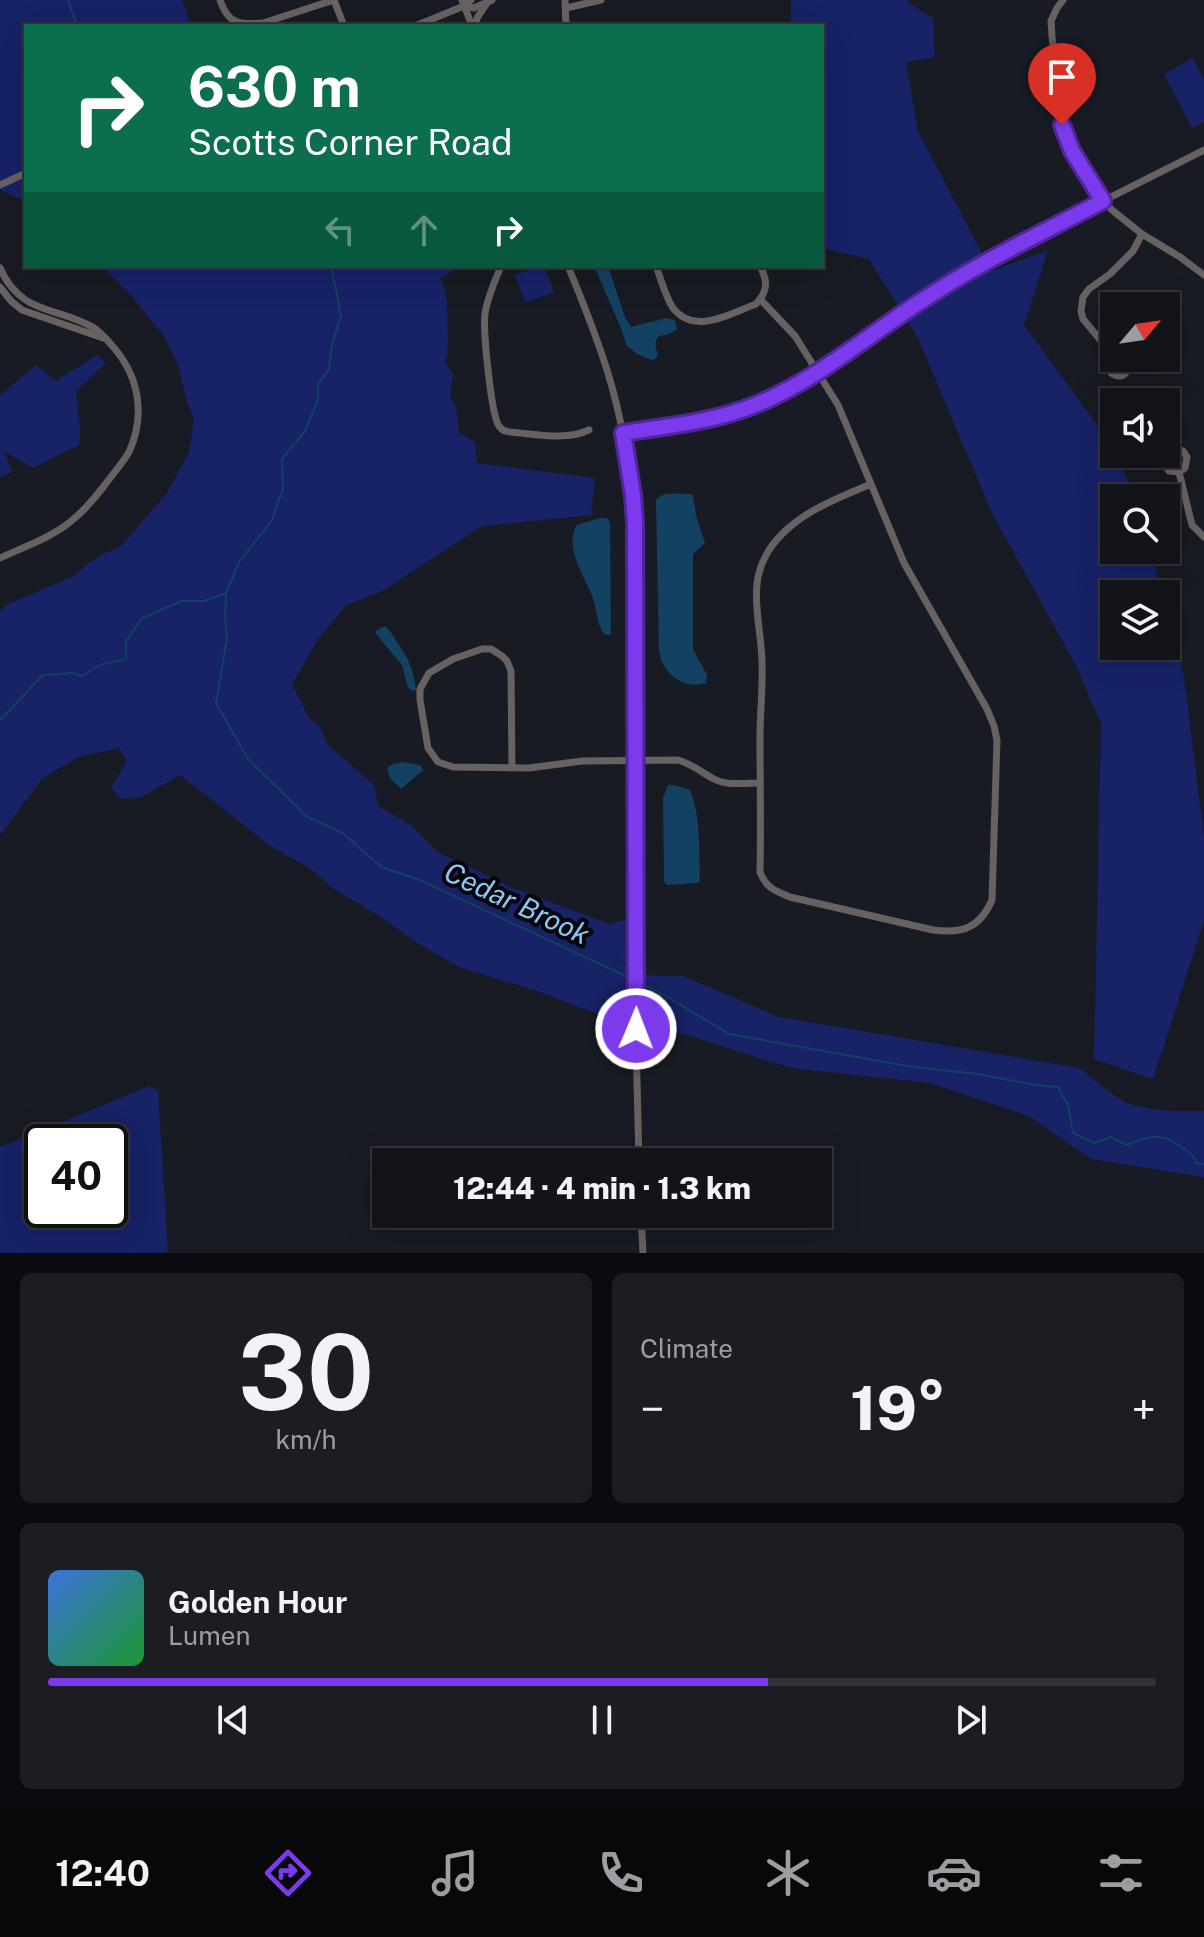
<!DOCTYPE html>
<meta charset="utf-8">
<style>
:root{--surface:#12141a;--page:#1b1d23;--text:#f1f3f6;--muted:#9c9ea2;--line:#313339;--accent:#7c3aed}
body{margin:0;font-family:"Public Sans",sans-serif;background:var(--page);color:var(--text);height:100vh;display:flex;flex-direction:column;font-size:30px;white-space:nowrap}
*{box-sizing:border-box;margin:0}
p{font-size:26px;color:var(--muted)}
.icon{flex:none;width:44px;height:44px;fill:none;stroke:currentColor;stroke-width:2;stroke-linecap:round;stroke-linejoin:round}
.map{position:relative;height:1253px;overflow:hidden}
.details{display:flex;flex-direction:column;gap:20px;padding:20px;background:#0a0b0e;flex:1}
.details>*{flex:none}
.guide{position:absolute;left:24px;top:24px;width:800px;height:244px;border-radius:0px;box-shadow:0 8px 32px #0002,0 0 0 2px var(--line);background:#0b6e4f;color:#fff;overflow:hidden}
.needle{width:52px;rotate:61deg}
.tools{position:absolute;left:1100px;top:292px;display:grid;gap:16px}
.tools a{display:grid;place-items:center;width:80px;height:80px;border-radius:0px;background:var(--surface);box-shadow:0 8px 32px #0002,0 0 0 2px var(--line);font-size:40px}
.speed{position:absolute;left:24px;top:1124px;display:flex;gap:16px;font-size:40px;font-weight:700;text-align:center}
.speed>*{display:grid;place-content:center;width:104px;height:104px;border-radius:50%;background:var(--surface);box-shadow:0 8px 32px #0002,0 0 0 2px var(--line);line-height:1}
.speed .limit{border:4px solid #111;border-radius:12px;background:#fff;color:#111}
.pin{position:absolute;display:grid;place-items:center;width:68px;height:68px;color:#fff;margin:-82px -34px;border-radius:50% 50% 50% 0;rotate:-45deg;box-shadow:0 0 8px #0007}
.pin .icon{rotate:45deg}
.me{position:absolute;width:88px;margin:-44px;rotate:1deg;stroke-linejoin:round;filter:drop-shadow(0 0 6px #0008)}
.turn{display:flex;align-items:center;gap:28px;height:168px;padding:0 32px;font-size:36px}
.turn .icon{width:104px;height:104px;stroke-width:2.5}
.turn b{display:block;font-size:56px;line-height:68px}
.lanes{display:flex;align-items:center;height:76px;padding:0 32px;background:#0003;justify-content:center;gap:40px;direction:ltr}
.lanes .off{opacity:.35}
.big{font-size:60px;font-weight:800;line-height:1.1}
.details .widget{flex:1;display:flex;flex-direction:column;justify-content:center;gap:12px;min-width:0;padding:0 28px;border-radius:12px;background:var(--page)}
.details .dial{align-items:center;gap:0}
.dial b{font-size:104px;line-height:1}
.song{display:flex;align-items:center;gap:24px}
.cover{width:96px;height:96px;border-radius:12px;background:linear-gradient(135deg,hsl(220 70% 55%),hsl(130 70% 35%))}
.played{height:8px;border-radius:4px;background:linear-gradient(90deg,var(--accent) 65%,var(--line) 65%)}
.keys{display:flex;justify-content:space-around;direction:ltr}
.heat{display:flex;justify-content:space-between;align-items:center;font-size:44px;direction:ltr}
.details .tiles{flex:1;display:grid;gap:20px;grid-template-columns:1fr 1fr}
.widget:last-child{grid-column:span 2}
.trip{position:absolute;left:372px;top:1148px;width:460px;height:80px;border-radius:0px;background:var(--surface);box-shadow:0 8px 32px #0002,0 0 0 2px var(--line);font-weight:800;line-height:80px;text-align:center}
.tabs{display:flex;height:128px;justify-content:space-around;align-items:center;background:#07080a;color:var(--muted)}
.tabs .icon{width:56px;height:56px}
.tabs .active{color:var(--accent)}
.tabs b{font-size:36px;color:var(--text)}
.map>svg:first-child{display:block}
.green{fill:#172267;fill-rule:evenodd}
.water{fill:#134161}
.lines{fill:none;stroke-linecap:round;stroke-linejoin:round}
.stream{stroke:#134161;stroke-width:2}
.minor{stroke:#676261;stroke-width:7}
.route-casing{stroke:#51269a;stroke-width:20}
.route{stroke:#7c3aed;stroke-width:14}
.labels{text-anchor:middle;stroke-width:8;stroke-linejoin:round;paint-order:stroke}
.water-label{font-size:28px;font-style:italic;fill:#8bc7f6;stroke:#050609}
</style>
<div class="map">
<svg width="1204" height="1253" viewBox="0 0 1204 1253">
<rect width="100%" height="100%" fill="#181b23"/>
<g class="green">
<polygon points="0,0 182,0 191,26 26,26 26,201 0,190"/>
<polygon points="791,0 908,0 908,2 933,18 935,57 906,62 918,131 991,271 1048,250 1024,325 1108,440 1137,498 1114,498 1114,550 1151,550 1162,594 1114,594 1114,646 1166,646 1166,608 1184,677 1204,837 1204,921 1153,1079 1094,1059 1101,723 1075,664 991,511 918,338 869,259 822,248 822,26 791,26"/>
<polygon points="1193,58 1204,80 1204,122 1192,128 1164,74"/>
<polygon points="101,266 453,266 453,270 446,276 441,277 447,300 448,354 445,362 453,374 450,397 456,405 459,433 475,442 477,463 595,478 591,515 482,526 384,590 347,605 318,639 292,684 309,718 320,727 327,744 375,786 378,806 412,826 437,852 513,888 612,925 618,921 629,921 627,964 611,956 629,967 629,1022 618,1022 537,991 459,967 419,944 378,915 335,890 311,869 269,845 180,775 142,797 122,799 111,788 127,761 119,748 78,757 42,779 0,835 0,611 6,605 74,576 86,565 105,553 120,547 167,493 189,452 194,420 186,398 177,362 163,335 130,294"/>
<polygon points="541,266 544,266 554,292 526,303 515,275"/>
<path d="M 97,355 L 106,363 L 76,391 C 77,409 82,426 79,445 L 33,468 L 4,451 L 12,472 L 0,477 L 0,395 L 36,365 L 56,381 Z"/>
<path d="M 642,975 L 683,976 L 779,1017 L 1080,1068 C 1093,1079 1118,1101 1133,1105 C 1154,1111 1182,1112 1204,1111 L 1204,1177 L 1091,1159 L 1029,1116 L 930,1083 L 791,1068 L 677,1032 L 653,1028 L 643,986 Z"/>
<path d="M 150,1086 L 158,1091 L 168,1253 L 0,1253 L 0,1147 ZM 42,1142 L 110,1142 L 110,1210 L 42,1210 Z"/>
</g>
<g class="water">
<path d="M 594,266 L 608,266 L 625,317 L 631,327 L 666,318 L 675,320 L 677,330 L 666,335 L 659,336 C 653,342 656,348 658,355 L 655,359 L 652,360 L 637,354 L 627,346 L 621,328 Z"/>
<path d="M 686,494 L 692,494 L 693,496 L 696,515 L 705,543 L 693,554 L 693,649 L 707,675 L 706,683 C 683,690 661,673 659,649 L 656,501 C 661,491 676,494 686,494 Z"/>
<path d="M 600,518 L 607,518 L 610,523 L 611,635 C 605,634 604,636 601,629 C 597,620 596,608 593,598 C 585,576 563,547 577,525 Z"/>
<path d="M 382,627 L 386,627 L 390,631 C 404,653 413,662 416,690 L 414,691 L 408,688 L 402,665 L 376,634 L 376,631 Z"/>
<polygon points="403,762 420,765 423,770 401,789 390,778 387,768 393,764"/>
<path d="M 668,785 L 674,785 L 690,790 C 701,815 699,854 700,881 L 697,883 L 667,885 L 664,881 L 663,798 Z"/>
</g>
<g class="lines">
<g class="stream">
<polyline points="68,0 77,26"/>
<polyline points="226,593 225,615 227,639 216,703 248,759 306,816 344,834 381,867 420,880 634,980"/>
<polyline points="0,720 43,675 72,673 82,676 100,665 126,659 126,642 141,619 181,601 204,601 226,593 239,562 272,520 283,489 282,459 305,431 318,400 318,384 329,369 332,345 341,315 331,266"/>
<path d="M 640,983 L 666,996 L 729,1034 L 913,1067 L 978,1074 L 1035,1085 L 1058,1087 L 1068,1105 L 1073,1133 L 1094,1143 L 1111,1137 L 1127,1145 C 1150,1135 1162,1132 1183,1148 C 1190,1153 1194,1155 1196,1163 L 1204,1164"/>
</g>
<g class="minor">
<path d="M 220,0 C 228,24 239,25 263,23 L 334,0 L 344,26"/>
<polyline points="462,0 472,26"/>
<polyline points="565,0 566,26"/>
<polyline points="1063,0 1057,8 1051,21 1052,36 1060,116 1064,133 1072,151 1103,201 1112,210 1142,234 1180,257 1204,275"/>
<polyline points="464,6 474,8 492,0"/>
<polyline points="566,8 601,0"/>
<polyline points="415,26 464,6 471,0"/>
<polyline points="476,26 477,18 487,3"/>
<polyline points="0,185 26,173"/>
<path d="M 501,266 C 495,281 487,298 485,314 C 483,330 491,415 499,426 C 503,431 504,431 510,432 C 536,434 565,441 589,430"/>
<path d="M 568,266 C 582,300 596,335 607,370 C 626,431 634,494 635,558 L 636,1040 L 639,1162"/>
<path d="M 656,266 C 661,279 665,296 673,308 C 694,336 731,313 756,304 C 768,291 768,281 760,266"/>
<path d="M 0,268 C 21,316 58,306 94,328 C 102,333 109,342 115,349 C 140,379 145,417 129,452 C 122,464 112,475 104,486 C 94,499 83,512 70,522 C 50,538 24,547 0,558"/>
<polyline points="0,287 11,301 22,310 103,338"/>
<path d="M 760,299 L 795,336 L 838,405 L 904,563 L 987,709 L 994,726 L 997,740 L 992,900 C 980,928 962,934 933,930 L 790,897 C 775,891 766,888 760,872 C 761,827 760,782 760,737 C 760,712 763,688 762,663 C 762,637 754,610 757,584 C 758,572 763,560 769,550 C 792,515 835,499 871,484"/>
<path d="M 1114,353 L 1109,356 L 1106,364 C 1112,384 1134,377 1128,358"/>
<polyline points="1112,354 1083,319 1081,311 1083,297 1089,289 1110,274 1133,251 1142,234"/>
<path d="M 623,433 C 666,426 713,421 754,405 C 824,377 881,323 945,286 C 1029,237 1117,194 1204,150"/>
<polyline points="1165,454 1163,462 1169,471 1179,472 1185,468 1187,457 1183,451 1173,449 1166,453"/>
<polyline points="1179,472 1192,525 1204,537"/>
<path d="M 512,768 L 511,671 L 507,661 L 502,656 L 491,649 L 482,649 L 453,659 L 429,673 L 420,689 L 420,700 L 428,748 L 438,762 L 453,767 L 529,768 L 582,761 L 678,760 C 692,764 701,772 714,779 C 727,786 746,783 760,783"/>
<polyline points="641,1214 643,1253"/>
</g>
</g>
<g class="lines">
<defs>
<path id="route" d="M 636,1029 L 635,523 L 633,495 L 623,433 C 667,426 713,422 755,405 C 817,380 869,334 926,298 C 982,261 1044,232 1103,201 L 1072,151 L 1062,125"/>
</defs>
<use href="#route" class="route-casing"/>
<use href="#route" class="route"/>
</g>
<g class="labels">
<g class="water-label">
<text transform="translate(517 903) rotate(25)" y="10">Cedar Brook</text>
</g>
</g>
</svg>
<div class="tools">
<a><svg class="needle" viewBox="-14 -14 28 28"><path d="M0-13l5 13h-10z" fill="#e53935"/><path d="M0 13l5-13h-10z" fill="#9c9ea2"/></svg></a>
<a><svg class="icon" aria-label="sound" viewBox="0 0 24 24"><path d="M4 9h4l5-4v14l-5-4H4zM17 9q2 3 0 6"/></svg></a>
<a><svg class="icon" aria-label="search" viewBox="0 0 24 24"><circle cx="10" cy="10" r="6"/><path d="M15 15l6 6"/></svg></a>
<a><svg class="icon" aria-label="layers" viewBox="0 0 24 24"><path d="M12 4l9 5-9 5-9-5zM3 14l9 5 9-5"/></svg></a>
</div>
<div class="speed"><div class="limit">40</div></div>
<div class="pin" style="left:1062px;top:125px;background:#d93025"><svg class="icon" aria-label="arrive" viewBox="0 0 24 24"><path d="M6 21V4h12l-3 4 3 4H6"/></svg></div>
<svg class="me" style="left:636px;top:1029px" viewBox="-20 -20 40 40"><circle r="17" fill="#7c3aed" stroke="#fff" stroke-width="3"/><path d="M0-11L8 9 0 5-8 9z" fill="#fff"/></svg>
<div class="trip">12:44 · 4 min · 1.3 km</div>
<div class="guide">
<div class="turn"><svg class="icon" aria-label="right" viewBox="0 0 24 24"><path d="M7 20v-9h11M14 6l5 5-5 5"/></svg><div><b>630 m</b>Scotts Corner Road</div></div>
<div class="lanes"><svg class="icon off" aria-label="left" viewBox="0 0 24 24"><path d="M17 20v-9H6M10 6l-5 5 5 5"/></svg><svg class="icon off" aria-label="ahead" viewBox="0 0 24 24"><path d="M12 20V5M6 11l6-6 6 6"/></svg><svg class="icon" aria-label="right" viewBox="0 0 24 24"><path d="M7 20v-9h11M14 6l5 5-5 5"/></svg></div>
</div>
</div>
<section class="details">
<div class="tiles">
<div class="widget dial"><b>30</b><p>km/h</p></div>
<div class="widget"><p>Climate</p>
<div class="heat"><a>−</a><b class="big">19°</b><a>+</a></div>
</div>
<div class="widget">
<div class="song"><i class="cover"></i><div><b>Golden Hour</b><p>Lumen</p></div></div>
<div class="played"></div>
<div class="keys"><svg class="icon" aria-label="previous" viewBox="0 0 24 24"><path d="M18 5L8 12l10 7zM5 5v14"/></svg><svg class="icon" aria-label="pause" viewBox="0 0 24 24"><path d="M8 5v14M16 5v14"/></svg><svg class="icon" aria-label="next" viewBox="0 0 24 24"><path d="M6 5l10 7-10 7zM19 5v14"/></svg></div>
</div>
</div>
</section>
<nav class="tabs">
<b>12:40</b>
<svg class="icon active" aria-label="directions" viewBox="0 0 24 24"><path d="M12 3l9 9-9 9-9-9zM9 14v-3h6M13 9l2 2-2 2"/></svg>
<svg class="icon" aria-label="music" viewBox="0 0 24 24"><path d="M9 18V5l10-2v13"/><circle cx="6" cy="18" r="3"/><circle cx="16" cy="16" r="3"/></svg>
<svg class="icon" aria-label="phone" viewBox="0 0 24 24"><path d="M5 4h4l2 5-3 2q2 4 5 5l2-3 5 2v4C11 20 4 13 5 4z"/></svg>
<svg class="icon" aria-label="climate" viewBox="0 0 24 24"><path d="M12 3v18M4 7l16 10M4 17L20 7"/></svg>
<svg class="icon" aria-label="car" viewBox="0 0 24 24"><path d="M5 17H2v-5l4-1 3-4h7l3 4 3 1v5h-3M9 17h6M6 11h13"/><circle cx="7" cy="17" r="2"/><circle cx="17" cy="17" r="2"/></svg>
<svg class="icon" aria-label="filters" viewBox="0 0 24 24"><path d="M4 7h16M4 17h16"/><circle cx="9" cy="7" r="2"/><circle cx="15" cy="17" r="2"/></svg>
</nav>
